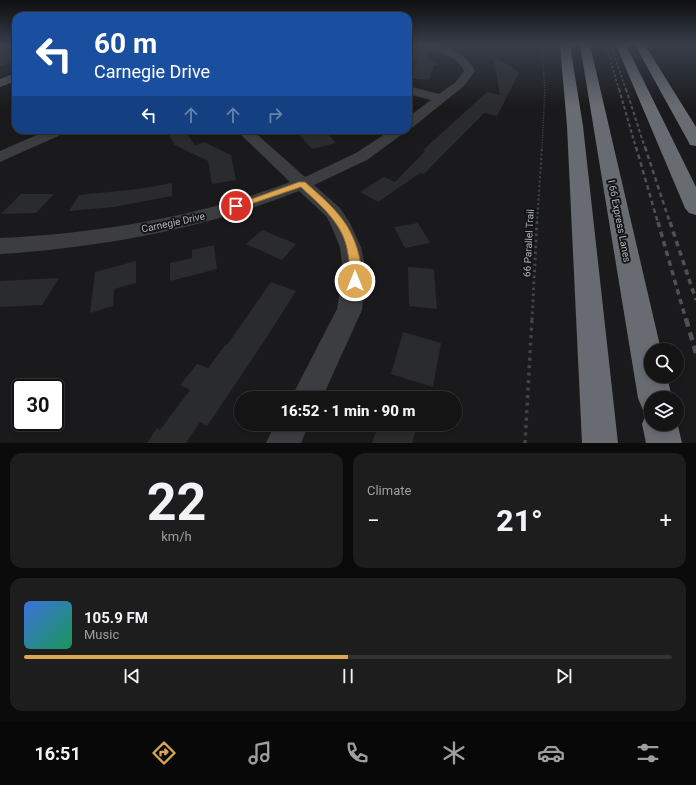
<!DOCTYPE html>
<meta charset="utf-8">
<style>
:root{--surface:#141415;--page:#1d1d1e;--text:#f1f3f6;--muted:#9d9ea0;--line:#333334;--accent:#dda652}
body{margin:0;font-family:Roboto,sans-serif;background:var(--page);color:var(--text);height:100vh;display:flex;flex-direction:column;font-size:15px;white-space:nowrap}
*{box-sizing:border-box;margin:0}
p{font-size:13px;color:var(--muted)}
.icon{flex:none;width:22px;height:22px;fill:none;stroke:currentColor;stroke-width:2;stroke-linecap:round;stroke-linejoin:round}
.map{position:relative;height:443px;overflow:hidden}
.details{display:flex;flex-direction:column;gap:10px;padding:10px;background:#0b0b0c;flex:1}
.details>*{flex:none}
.top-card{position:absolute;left:12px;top:12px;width:400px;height:122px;border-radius:12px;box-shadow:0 2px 6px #0003,0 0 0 1px var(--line);background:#1a4fa0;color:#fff;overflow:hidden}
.tools{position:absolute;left:644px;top:343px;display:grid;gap:8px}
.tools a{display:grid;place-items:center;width:40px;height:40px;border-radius:50%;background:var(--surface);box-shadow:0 2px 6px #0003,0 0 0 1px var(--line);font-size:20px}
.speed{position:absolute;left:12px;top:379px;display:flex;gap:8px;font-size:20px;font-weight:700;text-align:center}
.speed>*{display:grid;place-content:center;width:52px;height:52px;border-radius:50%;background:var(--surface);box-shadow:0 2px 6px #0003,0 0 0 1px var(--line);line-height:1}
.speed .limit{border:2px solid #111;border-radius:6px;background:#fff;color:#111}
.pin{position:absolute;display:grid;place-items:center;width:34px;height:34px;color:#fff;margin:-17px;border:2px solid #fff;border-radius:50%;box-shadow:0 1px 4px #0007}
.me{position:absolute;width:44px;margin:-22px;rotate:0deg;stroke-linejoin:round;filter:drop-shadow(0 0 3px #0008)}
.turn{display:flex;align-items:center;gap:14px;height:84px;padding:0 16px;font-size:18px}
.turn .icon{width:52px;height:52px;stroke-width:2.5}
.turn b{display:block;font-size:28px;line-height:34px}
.lanes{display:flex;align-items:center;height:38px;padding:0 16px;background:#0003;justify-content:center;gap:20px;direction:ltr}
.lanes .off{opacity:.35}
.big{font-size:30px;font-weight:800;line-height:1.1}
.details .widget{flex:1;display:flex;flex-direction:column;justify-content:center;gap:6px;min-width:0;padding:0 14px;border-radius:12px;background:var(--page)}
.details .dial{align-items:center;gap:0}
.dial b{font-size:52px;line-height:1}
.song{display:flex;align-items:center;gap:12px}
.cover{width:48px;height:48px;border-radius:6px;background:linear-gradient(135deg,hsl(220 70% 55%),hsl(150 70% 35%))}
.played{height:4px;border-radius:2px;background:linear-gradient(90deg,var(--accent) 50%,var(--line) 50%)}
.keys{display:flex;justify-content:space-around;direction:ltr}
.heat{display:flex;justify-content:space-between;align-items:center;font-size:22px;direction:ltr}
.details .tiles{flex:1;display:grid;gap:10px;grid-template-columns:1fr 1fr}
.widget:last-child{grid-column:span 2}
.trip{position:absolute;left:234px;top:391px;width:228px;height:40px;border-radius:20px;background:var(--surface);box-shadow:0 2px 6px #0003,0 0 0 1px var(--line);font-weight:800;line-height:40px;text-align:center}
.dock{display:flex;height:64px;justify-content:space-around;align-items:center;background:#080808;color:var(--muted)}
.dock .icon{width:28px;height:28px}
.dock .active{color:var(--accent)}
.dock b{font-size:18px;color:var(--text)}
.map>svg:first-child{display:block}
.building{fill:#2a2b2d}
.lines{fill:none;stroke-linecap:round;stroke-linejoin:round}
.path-far3{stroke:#424447;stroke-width:1.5;stroke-dasharray:1 1.5;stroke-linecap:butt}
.path-far2{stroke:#424447;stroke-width:2;stroke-dasharray:2 2.5;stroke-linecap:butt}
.path-far1{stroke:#424447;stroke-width:3;stroke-dasharray:2.5 3.5;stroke-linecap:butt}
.path{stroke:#424447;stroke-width:3.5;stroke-dasharray:3 4.5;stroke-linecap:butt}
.lane{fill:#3c3d41;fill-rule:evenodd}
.street{fill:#3c3d41;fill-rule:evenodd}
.secondary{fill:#4a4c50;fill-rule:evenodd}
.highway{fill:#686b71;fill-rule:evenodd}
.rail-far4{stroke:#4f5155;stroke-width:1.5;stroke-dasharray:2.5 2;stroke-linecap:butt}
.rail-far3{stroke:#4f5155;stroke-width:2;stroke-dasharray:3.5 2.5;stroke-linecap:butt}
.rail-far2{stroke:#4f5155;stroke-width:2.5;stroke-dasharray:4.5 3.5;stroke-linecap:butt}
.rail-far1{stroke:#4f5155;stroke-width:3.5;stroke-dasharray:5.5 4.5;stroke-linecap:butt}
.rail{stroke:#4f5155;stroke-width:4.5;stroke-dasharray:8 6;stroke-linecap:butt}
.route{fill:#dda652;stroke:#906c35}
.labels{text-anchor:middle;stroke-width:4;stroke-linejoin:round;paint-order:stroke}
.street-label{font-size:10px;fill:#aeb3ba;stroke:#151517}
</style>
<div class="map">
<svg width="696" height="443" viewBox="0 0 696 443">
<rect width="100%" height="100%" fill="#1a1a1c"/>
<g class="building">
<polygon points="0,45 16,48 16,61 0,66"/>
<polygon points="408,45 414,45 417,48 431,52 426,54 439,66 434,65 429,80 409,78 417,60 408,57"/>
<polygon points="494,58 511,66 519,73 497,116 484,113 424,174 420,173 378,202 360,192 384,177 395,182 425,151 423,150 487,92 500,95"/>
<polygon points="166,130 185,130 195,146 204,142 231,155 236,180 212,184 208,161 175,145"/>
<polygon points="295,130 324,130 336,143 312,149"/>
<polygon points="172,183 172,196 113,207 69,211 79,195 138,189"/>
<polygon points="21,194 54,194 36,213 1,214"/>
<polygon points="418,223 430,243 405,248 394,227"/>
<polygon points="262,230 296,244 282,260 246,244"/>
<polygon points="214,245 217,269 170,281 170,263 192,258 192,250"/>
<polygon points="136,261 136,283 114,289 113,306 90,313 95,272"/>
<polygon points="408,267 434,269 437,309 409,306"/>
<polygon points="59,278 42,305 0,307 0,281"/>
<polygon points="271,282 296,291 263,343 207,426 200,422 186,443 147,443 157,428 160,430 190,390 180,385 197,364 208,368 226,344 227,345"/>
<polygon points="403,332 441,343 433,387 391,374"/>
<polygon points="379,424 418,424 412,443 372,443"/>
</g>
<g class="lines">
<polyline class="path-far3" points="541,45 545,88 542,148"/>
<polyline class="path-far2" points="537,223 542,147"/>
<polyline class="path-far1" points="532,320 537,222"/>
<polyline class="path" points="525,443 532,319"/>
<polygon class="lane" points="690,45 694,45 696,50"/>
<g class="street">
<path d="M 415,45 C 438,43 465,49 475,71 L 464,86 L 413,127 L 408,128 L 408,117 L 431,100 L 408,94 L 408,86 L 439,94 L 456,82 L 464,71 C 457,53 433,51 417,47 Z"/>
<polygon points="48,130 67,130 65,133 0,162 0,151"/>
<path d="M 236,130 L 252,130 L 305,177 L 356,153 L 391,130 L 408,130 L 367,160 L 314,185 L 340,208 L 350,223 L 361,247 L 366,271 L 362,310 L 322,398 L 291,398 L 337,309 L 343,271 L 340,247 L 330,223 L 326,216 L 299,191 C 203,229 103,247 0,254 L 0,238 C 99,233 197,217 290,182 Z"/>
<polygon points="275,424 309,424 301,443 266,443"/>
</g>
<polygon class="secondary" points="16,73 16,81 0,87 0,79"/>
<g class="highway">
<polygon points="560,45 570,45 583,126 618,443 582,443 567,126"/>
<polygon points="580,45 590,45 661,350 651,350 651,376 667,376 672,398 651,398 651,424 677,424 677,422 682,443 646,443 642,424 647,412 643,410 638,398"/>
<polygon points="616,45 626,45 696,187 696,215 689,213 685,208"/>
<polygon points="635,45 645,45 696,127 696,146 690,145 688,141"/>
</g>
<g class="rail-far4">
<polyline points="604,45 609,55 619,90"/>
<polyline points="611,45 626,90"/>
</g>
<g class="rail-far3">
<polyline points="619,89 636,148"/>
<polyline points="626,89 645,148"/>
</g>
<g class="rail-far2">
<polyline points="636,147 658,223"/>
<polyline points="645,147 670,223"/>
</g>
<g class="rail-far1">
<polyline points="658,222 686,320"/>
<polyline points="670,222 696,300"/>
</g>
<polyline class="rail" points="686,319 696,353"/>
</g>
<linearGradient id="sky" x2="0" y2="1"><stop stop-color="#0e0e0f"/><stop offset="0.42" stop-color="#383e4b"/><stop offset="1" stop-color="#383e4b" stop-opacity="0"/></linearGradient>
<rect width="696" height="107" fill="url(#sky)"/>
<path class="route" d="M 299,182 L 305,182 C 332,206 353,223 360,260 C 361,267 362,277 358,284 L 351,284 C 349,280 350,261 348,254 C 344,224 322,207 301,187 L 239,208 L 233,208 L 232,206 Z"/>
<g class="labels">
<g class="street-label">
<text transform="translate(620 221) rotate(79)" y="4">I 66 Express Lanes</text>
<text transform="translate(173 222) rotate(-12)" y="4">Carnegie Drive</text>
<text transform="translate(528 243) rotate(-87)" y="4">66 Parallel Trail</text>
</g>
</g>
</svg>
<div class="tools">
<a><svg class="icon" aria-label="search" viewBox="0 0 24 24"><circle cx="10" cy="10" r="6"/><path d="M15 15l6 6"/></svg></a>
<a><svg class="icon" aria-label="layers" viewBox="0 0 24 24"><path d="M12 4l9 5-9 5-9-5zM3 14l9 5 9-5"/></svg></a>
</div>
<div class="speed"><div class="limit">30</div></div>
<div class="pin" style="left:236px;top:206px;background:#d93025"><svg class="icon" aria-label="arrive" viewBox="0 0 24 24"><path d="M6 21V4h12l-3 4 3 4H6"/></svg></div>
<svg class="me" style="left:355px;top:281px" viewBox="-20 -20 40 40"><circle r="17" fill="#dda652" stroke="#fff" stroke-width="3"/><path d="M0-11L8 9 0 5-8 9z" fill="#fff"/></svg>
<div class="trip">16:52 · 1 min · 90 m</div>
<div class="top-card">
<div class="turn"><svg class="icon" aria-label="left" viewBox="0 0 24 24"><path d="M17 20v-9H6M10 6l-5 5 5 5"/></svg><div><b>60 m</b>Carnegie Drive</div></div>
<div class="lanes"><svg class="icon" aria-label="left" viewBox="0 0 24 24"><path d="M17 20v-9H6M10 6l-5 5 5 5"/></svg><svg class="icon off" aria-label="ahead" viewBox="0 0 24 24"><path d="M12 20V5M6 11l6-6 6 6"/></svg><svg class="icon off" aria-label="ahead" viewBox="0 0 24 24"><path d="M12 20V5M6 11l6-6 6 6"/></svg><svg class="icon off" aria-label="right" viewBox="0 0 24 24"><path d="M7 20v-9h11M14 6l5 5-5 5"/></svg></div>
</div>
</div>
<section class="details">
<div class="tiles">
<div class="widget dial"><b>22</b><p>km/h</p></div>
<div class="widget"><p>Climate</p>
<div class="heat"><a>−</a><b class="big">21°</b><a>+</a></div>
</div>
<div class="widget">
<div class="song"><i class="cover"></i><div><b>105.9 FM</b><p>Music</p></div></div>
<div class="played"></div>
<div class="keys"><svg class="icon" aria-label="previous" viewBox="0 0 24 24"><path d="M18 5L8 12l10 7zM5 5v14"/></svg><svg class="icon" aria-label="pause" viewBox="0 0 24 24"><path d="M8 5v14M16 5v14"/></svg><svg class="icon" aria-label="next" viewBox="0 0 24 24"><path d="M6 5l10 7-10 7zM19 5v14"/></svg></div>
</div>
</div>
</section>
<nav class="dock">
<b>16:51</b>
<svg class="icon active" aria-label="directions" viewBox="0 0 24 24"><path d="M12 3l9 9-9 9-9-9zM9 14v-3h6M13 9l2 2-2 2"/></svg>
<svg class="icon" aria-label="music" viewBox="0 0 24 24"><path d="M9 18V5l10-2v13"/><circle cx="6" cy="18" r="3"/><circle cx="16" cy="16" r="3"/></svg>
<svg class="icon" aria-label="phone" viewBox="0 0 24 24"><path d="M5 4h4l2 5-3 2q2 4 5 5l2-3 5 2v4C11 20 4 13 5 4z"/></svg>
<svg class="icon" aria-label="climate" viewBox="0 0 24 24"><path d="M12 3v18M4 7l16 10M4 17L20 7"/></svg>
<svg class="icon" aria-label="car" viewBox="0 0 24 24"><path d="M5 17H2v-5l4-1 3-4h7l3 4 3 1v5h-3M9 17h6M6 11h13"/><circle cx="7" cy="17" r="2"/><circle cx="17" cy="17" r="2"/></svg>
<svg class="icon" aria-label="filters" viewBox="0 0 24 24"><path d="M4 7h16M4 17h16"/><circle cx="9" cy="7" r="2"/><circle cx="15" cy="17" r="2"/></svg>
</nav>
